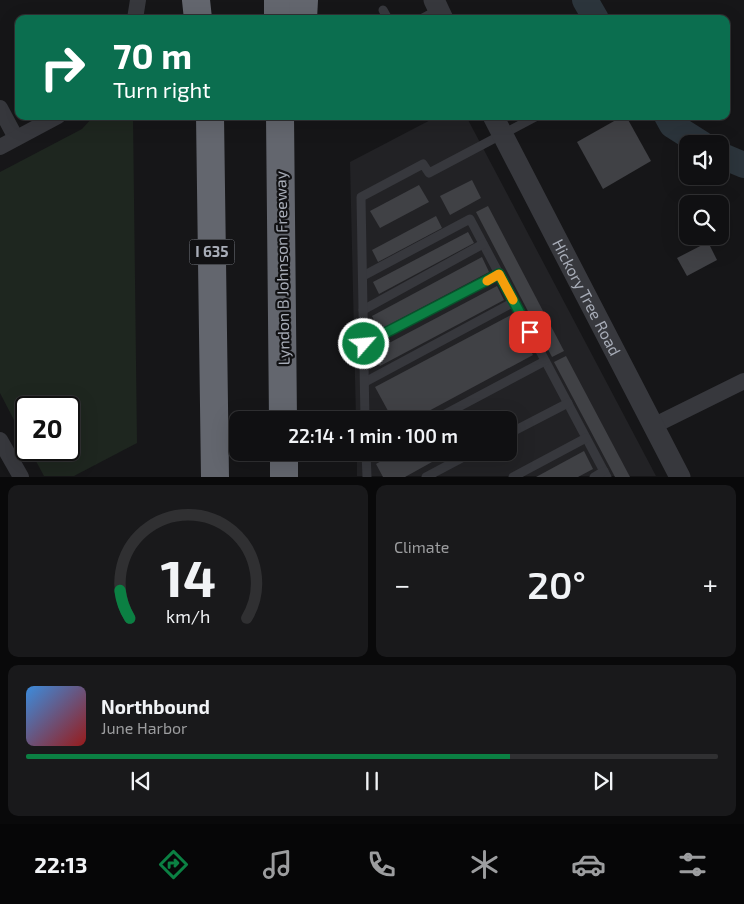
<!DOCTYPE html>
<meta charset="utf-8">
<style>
:root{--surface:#101012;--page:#19191b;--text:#f1f3f6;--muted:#9c9d9f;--line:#303032;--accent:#0b8043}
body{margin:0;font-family:"Exo 2",sans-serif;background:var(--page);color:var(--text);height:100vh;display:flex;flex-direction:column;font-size:19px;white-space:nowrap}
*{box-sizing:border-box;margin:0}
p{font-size:16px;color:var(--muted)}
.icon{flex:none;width:28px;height:28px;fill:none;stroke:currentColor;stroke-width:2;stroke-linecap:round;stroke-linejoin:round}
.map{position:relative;height:477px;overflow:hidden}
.side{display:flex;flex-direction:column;gap:8px;padding:8px;background:#09090a;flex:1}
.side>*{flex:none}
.guide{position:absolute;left:15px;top:15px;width:715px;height:105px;border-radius:10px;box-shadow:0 5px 20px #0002,0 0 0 1px var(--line);background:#0b6e4f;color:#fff;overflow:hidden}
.fabs{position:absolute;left:679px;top:135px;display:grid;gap:10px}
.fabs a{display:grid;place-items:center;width:50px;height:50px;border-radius:10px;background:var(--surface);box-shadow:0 5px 20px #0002,0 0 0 1px var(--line);font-size:25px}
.speed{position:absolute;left:15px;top:396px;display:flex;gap:10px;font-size:25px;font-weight:700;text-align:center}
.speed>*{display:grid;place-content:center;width:65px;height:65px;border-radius:50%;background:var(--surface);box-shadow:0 5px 20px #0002,0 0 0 1px var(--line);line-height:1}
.speed .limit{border:2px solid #111;border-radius:8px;background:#fff;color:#111}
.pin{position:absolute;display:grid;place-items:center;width:42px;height:42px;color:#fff;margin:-21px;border-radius:10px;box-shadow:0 2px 8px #0006}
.me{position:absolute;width:55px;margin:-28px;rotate:63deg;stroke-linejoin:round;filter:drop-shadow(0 0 4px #0008)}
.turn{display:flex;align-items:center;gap:18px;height:105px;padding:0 15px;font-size:22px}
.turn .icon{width:65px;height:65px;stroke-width:2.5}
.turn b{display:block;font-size:35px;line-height:42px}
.big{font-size:38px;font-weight:600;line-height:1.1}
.side .tile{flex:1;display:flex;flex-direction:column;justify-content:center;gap:8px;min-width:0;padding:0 18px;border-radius:10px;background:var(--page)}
.side .dial{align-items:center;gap:0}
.dial svg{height:130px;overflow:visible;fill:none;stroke:var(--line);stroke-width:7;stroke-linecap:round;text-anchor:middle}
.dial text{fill:var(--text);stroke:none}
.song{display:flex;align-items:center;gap:15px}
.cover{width:60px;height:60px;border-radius:8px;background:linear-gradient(135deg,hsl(210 70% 55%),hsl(0 70% 35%))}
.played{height:5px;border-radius:2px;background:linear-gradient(90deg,var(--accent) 70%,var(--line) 70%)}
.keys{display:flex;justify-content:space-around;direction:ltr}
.heat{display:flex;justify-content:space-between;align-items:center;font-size:28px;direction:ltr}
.side .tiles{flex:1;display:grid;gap:8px;grid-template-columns:1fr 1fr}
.tile:last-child{grid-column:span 2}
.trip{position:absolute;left:229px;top:411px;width:288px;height:50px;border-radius:10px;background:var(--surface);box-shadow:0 5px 20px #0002,0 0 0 1px var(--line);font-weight:600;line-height:50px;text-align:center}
.tab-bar{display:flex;height:80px;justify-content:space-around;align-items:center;background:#060607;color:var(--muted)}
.tab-bar .icon{width:35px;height:35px}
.tab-bar .selected{color:var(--accent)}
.tab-bar b{font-size:22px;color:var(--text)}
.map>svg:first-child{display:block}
.built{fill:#222225}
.green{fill:#1e261f}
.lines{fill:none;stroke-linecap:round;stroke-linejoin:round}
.river{stroke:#2c353c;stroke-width:26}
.building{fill:#404145}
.service{stroke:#37383d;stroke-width:9}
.minor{stroke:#37383d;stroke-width:16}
.tertiary{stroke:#37383d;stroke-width:21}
.motorway{stroke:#63666e;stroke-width:28}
.route-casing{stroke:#07532c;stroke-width:12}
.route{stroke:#0b8043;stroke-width:9}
.slow{stroke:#f59e0b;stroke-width:9}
.labels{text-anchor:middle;stroke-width:4.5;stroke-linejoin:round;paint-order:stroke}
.shield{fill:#111113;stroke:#7b7e86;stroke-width:1}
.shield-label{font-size:15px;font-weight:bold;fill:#a8adb8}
.street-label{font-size:16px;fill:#a8adb8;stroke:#111113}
</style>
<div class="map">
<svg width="744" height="477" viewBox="0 0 744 477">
<rect width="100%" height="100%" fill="#161618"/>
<polygon class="built" points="438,116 466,116 656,476 357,476 357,453 508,452 508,420 356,420 350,162"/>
<polygon class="green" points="94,116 133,116 137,443 74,476 44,476 30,450 69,450 69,408 26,408 26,443 0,393 0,172 82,129"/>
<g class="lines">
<g class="river">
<polyline points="585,0 596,19"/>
<polyline points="667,116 672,125 702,144"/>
<polyline points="720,155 744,165"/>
</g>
</g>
<g class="building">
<polygon points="623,116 626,116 651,161 603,189 577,142"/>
<polygon points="472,180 481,198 450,215 440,196"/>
<polygon points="419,185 429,202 380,228 370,211"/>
<polygon points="488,206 564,351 552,357 476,212"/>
<polygon points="436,216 442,228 378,262 372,250"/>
<polygon points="468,232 474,243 379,294 373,282"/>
<polygon points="708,242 717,260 687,276 677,258"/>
<polygon points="482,257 489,272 379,330 372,316"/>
<polygon points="497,286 504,300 380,366 372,352"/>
<polygon points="511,315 533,355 412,420 393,420 375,387"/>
<polygon points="566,356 630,477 615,477 554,362"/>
<polygon points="584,451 593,469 578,477 536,477"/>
<polygon points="397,452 450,452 405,477 383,477 376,464"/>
</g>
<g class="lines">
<g class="service">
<polyline points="383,10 388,19"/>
<polyline points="421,19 438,10"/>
<polyline points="363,276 470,219 607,477"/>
<polyline points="363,310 483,244"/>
<polyline points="364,344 499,274"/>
<polyline points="365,382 514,302"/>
<polyline points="365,420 361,197 423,164 429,173 537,116"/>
<polyline points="434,420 545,361"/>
<polyline points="508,434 568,403"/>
<polyline points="366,452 367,477"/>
<polyline points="426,477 473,452"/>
<polyline points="513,477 586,438"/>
<polyline points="594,477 604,471"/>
</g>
<g class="minor">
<polyline points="135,19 138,0"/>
<polyline points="0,108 16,138"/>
<polyline points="0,147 58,116"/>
<polyline points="653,426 744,381"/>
<polyline points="0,440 21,477"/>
</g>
<g class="tertiary">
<polyline points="434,0 443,19"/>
<path id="s1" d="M 493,116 L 680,477"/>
</g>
<g class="motorway">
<polyline points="196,0 198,19"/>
<polyline points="278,0 278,19"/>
<polyline points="303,19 304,0"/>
<polyline points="210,116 215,477"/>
<polyline points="280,116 283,420"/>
<polyline points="284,452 284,477"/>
</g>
</g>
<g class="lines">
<defs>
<polyline id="route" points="364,344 499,274 530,332"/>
</defs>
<use href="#route" class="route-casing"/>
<use href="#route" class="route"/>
<polyline class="slow" points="487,281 499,274 513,300"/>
</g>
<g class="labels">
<rect class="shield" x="189.5" y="239.5" width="45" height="25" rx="4"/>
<g class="shield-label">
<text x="212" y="257">I 635</text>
</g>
<g class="street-label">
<text transform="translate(282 268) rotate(-91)" y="6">Lyndon B Johnson Freeway</text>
<text dy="6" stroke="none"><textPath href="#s1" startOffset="204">Hickory Tree Road</textPath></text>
</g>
</g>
</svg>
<div class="fabs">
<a><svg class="icon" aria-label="sound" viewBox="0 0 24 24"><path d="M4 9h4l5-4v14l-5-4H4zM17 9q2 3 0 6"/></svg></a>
<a><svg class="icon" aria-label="search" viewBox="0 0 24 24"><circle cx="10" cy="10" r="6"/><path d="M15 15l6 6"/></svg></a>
</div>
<div class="speed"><div class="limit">20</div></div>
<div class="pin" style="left:530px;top:332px;background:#d93025"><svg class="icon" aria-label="arrive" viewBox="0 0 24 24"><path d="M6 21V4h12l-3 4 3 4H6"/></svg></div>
<svg class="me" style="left:364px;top:344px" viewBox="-20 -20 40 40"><circle r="17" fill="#0b8043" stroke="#fff" stroke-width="3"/><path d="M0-11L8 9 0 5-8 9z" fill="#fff"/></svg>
<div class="trip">22:14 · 1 min · 100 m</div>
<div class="guide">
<div class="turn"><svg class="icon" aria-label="right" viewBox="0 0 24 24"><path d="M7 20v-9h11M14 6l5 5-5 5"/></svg><div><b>70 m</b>Turn right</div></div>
</div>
</div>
<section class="side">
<div class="tiles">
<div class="tile dial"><svg viewBox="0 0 100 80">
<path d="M14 69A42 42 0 1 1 86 69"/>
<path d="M14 69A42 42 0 0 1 8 52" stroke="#0b8043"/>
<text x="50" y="56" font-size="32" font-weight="700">14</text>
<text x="50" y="72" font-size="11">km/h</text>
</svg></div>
<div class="tile"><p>Climate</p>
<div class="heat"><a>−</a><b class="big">20°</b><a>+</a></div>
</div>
<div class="tile">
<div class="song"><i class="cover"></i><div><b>Northbound</b><p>June Harbor</p></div></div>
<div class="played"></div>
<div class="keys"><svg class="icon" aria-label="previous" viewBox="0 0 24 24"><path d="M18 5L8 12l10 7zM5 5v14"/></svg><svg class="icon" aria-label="pause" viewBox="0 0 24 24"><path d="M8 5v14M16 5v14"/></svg><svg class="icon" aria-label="next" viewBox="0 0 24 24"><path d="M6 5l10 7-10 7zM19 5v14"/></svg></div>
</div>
</div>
</section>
<nav class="tab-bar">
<b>22:13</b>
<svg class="icon selected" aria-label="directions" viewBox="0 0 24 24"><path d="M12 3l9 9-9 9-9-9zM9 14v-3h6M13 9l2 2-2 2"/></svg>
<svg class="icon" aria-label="music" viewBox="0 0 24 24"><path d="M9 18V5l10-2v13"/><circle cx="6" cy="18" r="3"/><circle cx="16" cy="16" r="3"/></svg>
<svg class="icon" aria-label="phone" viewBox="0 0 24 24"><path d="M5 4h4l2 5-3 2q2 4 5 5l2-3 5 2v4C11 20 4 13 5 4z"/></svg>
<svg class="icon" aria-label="climate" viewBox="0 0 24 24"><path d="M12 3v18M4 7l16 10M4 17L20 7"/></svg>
<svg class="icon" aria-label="car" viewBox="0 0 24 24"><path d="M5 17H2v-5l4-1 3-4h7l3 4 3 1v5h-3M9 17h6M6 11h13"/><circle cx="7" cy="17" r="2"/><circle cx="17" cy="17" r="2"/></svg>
<svg class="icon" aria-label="filters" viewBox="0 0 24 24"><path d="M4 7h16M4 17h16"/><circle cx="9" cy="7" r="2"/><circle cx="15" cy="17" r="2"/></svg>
</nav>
